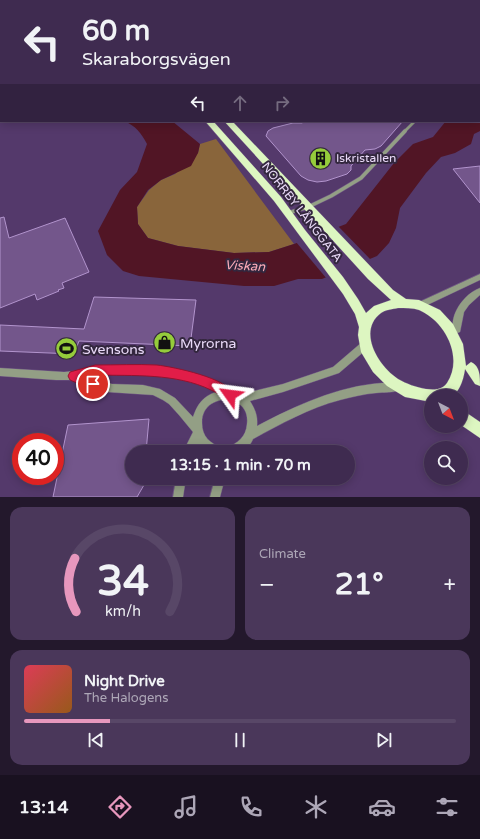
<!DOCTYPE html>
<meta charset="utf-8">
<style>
:root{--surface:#3f2b50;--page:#4a375a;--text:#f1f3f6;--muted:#ada7b7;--line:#584767;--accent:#e797bd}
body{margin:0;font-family:"Varela Round",sans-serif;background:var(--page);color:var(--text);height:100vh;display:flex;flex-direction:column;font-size:15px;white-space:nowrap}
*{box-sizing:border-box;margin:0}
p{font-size:13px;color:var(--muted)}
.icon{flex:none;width:22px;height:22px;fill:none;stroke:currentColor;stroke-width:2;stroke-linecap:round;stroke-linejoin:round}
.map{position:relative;height:497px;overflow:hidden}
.panel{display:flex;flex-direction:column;gap:10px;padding:10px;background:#23182c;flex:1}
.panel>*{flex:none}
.top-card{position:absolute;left:0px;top:0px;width:480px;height:122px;box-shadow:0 2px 10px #0003,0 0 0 1px var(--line);background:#3f2b50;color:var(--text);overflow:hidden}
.needle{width:26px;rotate:138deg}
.buttons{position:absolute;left:424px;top:389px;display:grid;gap:8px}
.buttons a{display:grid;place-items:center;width:44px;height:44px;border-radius:50%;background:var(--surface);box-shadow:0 2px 10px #0003,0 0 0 1px var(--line);font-size:20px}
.speed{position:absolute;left:12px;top:433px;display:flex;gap:8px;font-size:20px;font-weight:700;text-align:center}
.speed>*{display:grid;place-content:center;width:52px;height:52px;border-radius:50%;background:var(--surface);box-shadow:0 2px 10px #0003,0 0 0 1px var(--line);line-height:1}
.speed .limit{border:6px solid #d22;background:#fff;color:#111}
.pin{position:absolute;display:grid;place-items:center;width:34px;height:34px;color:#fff;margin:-17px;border:2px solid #fff;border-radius:50%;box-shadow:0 1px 4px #0007}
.me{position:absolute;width:44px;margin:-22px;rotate:301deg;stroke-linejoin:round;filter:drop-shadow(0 0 3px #0008)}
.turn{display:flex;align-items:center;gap:14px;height:84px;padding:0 16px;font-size:18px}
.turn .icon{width:52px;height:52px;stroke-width:2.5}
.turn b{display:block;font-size:28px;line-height:34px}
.lanes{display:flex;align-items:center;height:38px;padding:0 16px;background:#0003;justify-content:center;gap:20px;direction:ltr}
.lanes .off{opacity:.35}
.big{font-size:30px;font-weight:700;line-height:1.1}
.panel .card{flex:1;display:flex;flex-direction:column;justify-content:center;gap:6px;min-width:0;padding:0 14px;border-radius:12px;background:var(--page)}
.panel .dial{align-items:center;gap:0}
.dial svg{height:104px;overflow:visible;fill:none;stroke:var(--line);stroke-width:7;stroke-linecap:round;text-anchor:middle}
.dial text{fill:var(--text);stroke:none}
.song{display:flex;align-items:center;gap:12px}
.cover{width:48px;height:48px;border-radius:6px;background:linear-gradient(135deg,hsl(350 70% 55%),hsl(30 70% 35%))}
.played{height:4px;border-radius:2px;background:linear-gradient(90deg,var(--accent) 20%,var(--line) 20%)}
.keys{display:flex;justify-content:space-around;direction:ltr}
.heat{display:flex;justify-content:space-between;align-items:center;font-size:22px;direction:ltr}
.panel .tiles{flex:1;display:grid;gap:10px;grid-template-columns:1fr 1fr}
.card:last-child{grid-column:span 2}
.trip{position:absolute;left:125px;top:445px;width:230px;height:40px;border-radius:20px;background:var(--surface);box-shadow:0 2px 10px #0003,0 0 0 1px var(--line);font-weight:700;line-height:40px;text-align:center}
.dock{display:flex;height:64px;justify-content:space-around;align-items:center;background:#191120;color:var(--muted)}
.dock .icon{width:28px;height:28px}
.dock .on{color:var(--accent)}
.dock b{font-size:18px;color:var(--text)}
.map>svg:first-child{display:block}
.green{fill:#89653b}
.water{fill:#511525}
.pier{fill:#54396b}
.building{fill:#73568b;stroke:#b294cd}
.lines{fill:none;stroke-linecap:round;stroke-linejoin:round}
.minor-far2-casing{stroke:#6f5685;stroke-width:2.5}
.minor-far1-casing{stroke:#6f5685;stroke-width:3}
.minor-casing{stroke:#6f5685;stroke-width:4.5}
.tertiary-casing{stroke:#6f5685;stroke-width:1}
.secondary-casing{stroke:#6f5685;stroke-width:1}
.primary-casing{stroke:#6f5685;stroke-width:1}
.minor-far2{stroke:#939f85;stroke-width:2}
.minor-far1{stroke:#939f85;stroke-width:2.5}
.minor{stroke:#939f85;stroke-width:3.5}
.tertiary{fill:#939f85;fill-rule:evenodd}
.secondary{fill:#bcd0a7;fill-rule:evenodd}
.primary{fill:#ddf6c1;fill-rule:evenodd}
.route{fill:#e11d48;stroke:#92132f}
.labels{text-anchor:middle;stroke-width:4;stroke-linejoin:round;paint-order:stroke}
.poi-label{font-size:12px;fill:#eadaf9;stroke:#33273e;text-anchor:start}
.street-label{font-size:12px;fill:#eadaf9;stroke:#33273e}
.water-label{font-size:13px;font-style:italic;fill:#fdacb9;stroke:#33273e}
.near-poi-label{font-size:14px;fill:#eadaf9;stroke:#33273e;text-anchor:start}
</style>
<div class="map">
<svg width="480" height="497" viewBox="0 0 480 497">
<rect width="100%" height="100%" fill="#54396b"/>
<polygon class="green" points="216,139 294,244 269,252 234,253 178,246 148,238 138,224 137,207 149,190 161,180 175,174 198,153 200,144"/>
<path class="water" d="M 480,60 L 480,131 L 474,134 L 471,144 L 455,153 L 441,157 L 426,173 L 400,208 L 396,228 L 389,243 L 377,256 L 322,279 L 298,279 L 274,286 L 244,286 L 139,276 L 123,271 L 107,255 L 98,231 L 120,190 L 137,172 L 147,144 C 141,133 136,126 124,121 L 172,121 L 200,144 L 198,153 L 191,166 L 161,180 L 148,190 L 137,207 L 138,224 L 148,238 L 178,246 L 234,253 L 269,252 L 294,244 L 346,224 L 394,163 L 413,144 L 433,137 L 446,121 L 479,121 Z"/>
<polygon class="pier" points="337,225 371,260 327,279 296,242"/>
<g class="building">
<polygon points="305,121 403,121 381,146 375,149 365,150 351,166 351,170 347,174 326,181 317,182 308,180 301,176 266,136 268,131 273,128 293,123 302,123"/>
<polygon points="480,166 480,203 453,169"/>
<polygon points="4,217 9,238 65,218 89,272 62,283 64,288 58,290 59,291 37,300 35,294 0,308 0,218"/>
<polygon points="94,297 196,300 190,346 79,341 74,354 0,351 0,325 84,329"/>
<polygon points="149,419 146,452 132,452 132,478 144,478 144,485 137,497 53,497 68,425"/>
</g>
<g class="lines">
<defs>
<g id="minor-far2">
<polyline points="355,0 357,1"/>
<polyline points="183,1 185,0"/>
</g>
<polyline id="minor-far1" points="404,132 415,121"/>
<polyline id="minor" points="288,213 308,207 331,196 361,178 405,131"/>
<g id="tertiary">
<polygon points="480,274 480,280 423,307 420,308 417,307 416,305 417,303"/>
<path d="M 480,288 L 480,295 L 469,305 L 464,312 L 460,332 L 457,333 L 454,332 C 448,315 465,293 480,288 Z"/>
<path d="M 364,342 L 367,343 L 368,346 L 367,349 L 339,373 L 283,392 L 250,401 C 255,409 258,416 257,426 C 295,406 338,386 382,383 C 388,383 395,382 400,384 L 402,387 L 400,390 C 393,393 384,392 376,393 C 364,394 352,397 340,400 C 309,408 281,424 253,439 C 247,453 239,452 225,452 L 226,448 C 238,443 246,437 247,424 C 251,392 201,392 202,423 C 202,437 210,443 222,448 L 223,452 C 211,452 207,454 198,444 L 194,452 L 183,452 L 193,432 L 179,415 L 169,404 L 163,400 L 153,395 L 107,392 L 74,380 L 56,380 L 0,376 L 0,368 L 64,372 L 76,371 L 97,366 L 149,366 L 183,371 L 199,376 L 241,394 L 283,384 L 333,367 L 361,343 ZM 97,374 C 136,373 181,372 216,392 C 203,396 197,405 193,417 L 175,398 L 160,389 L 143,385 L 112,384 L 87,377 Z"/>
<polygon points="176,478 186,478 183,497 173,497"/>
<polygon points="215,478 225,478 220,497 210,497"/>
</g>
<g id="secondary">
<rect x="7" y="0" width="4" height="1"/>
<polygon points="44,0 50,0 43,1"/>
</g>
<g id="primary">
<polygon points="9,0 16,0 9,1"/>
<rect x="39" y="0" width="4" height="1"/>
<rect x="0" y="5" width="1" height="2"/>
<path d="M 205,121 L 213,121 L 281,197 L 305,230 L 343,277 L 358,299 L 366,313 L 374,306 L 391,300 L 368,279 L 224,121 L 232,121 L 393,290 L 406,299 L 419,300 L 440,310 L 453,324 L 463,344 L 466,366 L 471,362 C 480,366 480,376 480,386 L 475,384 L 465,369 C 464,377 460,394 450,396 C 444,397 437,396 431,396 L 431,402 L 405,397 L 387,386 L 373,372 L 361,352 L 358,335 L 359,327 L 355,314 L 343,294 L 274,201 ZM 398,308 C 405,308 413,308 419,310 C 445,321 464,357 447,383 C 442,390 434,390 426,389 C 415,387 407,384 398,379 C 378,366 357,331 381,313 C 385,310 393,309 398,308 Z"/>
<polygon points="461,409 480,422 480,438 461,425"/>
</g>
</defs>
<use href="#minor-far2" class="minor-far2-casing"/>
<use href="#minor-far1" class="minor-far1-casing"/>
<use href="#minor" class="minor-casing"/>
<use href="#tertiary" class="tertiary-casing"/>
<use href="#secondary" class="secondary-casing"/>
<use href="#primary" class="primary-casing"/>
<use href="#minor-far2" class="minor-far2"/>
<use href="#minor-far1" class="minor-far1"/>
<use href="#minor" class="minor"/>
<use href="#tertiary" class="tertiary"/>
<use href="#secondary" class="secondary"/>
<use href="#primary" class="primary"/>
</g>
<path class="route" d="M 95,365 C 116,365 137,364 157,365 C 174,367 228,378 235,395 L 234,399 L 230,401 C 223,398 218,393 211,390 C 176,373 133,376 95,375 L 90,377 L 97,380 L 99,384 L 97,388 L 93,390 L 70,380 L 68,376 L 70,372 Z"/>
<defs>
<symbol id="building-disc" viewBox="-11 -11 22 22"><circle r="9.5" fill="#95cc3b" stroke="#33273e"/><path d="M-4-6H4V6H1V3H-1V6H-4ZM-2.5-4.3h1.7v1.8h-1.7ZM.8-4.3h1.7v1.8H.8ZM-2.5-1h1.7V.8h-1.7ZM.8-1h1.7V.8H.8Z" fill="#111"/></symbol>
<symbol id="shop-disc" viewBox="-11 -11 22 22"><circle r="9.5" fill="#95cc3b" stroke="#33273e"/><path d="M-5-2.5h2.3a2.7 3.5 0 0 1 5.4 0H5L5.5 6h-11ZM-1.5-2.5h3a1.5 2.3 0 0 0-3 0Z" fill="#111"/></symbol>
<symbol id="stadium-disc" viewBox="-11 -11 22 22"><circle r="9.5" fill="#95cc3b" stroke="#33273e"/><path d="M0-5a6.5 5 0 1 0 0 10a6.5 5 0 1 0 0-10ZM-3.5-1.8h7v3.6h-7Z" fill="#111"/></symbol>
</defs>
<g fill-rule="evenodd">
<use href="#building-disc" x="308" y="146" width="25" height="25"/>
<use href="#shop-disc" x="152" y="330" width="25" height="25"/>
<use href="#stadium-disc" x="54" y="336" width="25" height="25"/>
</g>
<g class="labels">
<g class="poi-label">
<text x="336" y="162">Iskristallen</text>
</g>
<g class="street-label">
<text transform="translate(302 212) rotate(52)" y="4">NORRBY LÅNGGATA</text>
</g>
<g class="water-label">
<text transform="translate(245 265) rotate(3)" y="5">Viskan</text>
</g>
<g class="near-poi-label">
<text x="180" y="348">Myrorna</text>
<text x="82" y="354">Svensons</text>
</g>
</g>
</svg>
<div class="buttons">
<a><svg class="needle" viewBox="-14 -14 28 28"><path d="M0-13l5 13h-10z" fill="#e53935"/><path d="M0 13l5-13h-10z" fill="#ada7b7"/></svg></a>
<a><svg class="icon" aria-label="search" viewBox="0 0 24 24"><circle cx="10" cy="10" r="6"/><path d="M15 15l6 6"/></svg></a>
</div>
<div class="speed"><div class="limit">40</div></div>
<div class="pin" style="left:93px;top:384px;background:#d93025"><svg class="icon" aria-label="arrive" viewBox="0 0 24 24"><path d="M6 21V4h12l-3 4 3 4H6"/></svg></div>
<svg class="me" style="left:230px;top:395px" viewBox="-20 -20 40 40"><path d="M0-17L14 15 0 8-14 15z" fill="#e11d48" stroke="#fff" stroke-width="4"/></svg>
<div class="trip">13:15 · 1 min · 70 m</div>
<div class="top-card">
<div class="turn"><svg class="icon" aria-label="left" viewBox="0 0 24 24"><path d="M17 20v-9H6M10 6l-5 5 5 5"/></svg><div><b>60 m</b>Skaraborgsvägen</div></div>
<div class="lanes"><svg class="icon" aria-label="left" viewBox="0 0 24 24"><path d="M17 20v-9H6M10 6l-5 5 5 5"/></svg><svg class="icon off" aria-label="ahead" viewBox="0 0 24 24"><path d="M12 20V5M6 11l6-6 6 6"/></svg><svg class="icon off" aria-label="right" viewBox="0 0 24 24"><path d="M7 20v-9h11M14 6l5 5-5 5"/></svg></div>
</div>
</div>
<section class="panel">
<div class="tiles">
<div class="card dial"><svg viewBox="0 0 100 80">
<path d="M14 69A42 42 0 1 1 86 69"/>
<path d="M14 69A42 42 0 0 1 13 28" stroke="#e797bd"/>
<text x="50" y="56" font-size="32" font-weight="700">34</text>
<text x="50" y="72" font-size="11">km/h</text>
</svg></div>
<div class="card"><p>Climate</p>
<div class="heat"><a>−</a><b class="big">21°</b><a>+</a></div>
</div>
<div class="card">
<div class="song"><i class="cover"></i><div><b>Night Drive</b><p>The Halogens</p></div></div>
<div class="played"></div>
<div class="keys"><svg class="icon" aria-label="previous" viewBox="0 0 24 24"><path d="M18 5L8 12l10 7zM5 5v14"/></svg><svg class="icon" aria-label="pause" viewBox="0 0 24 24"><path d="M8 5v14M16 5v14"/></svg><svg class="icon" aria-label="next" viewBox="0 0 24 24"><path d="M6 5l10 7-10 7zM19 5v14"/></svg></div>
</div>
</div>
</section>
<nav class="dock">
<b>13:14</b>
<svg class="icon on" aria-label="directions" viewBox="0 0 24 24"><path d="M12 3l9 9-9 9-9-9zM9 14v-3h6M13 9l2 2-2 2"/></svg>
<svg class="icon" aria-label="music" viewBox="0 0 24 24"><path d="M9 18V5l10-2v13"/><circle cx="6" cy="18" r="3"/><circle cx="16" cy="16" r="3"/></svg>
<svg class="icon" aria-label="phone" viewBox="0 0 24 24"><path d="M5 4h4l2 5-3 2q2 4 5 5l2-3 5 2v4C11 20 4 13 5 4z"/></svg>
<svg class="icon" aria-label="climate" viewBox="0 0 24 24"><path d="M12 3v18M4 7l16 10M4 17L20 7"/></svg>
<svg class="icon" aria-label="car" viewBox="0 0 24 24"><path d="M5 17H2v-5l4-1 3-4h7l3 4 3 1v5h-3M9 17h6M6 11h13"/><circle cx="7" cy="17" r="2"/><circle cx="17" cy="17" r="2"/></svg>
<svg class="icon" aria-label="filters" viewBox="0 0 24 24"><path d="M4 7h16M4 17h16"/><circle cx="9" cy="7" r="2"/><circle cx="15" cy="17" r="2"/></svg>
</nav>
